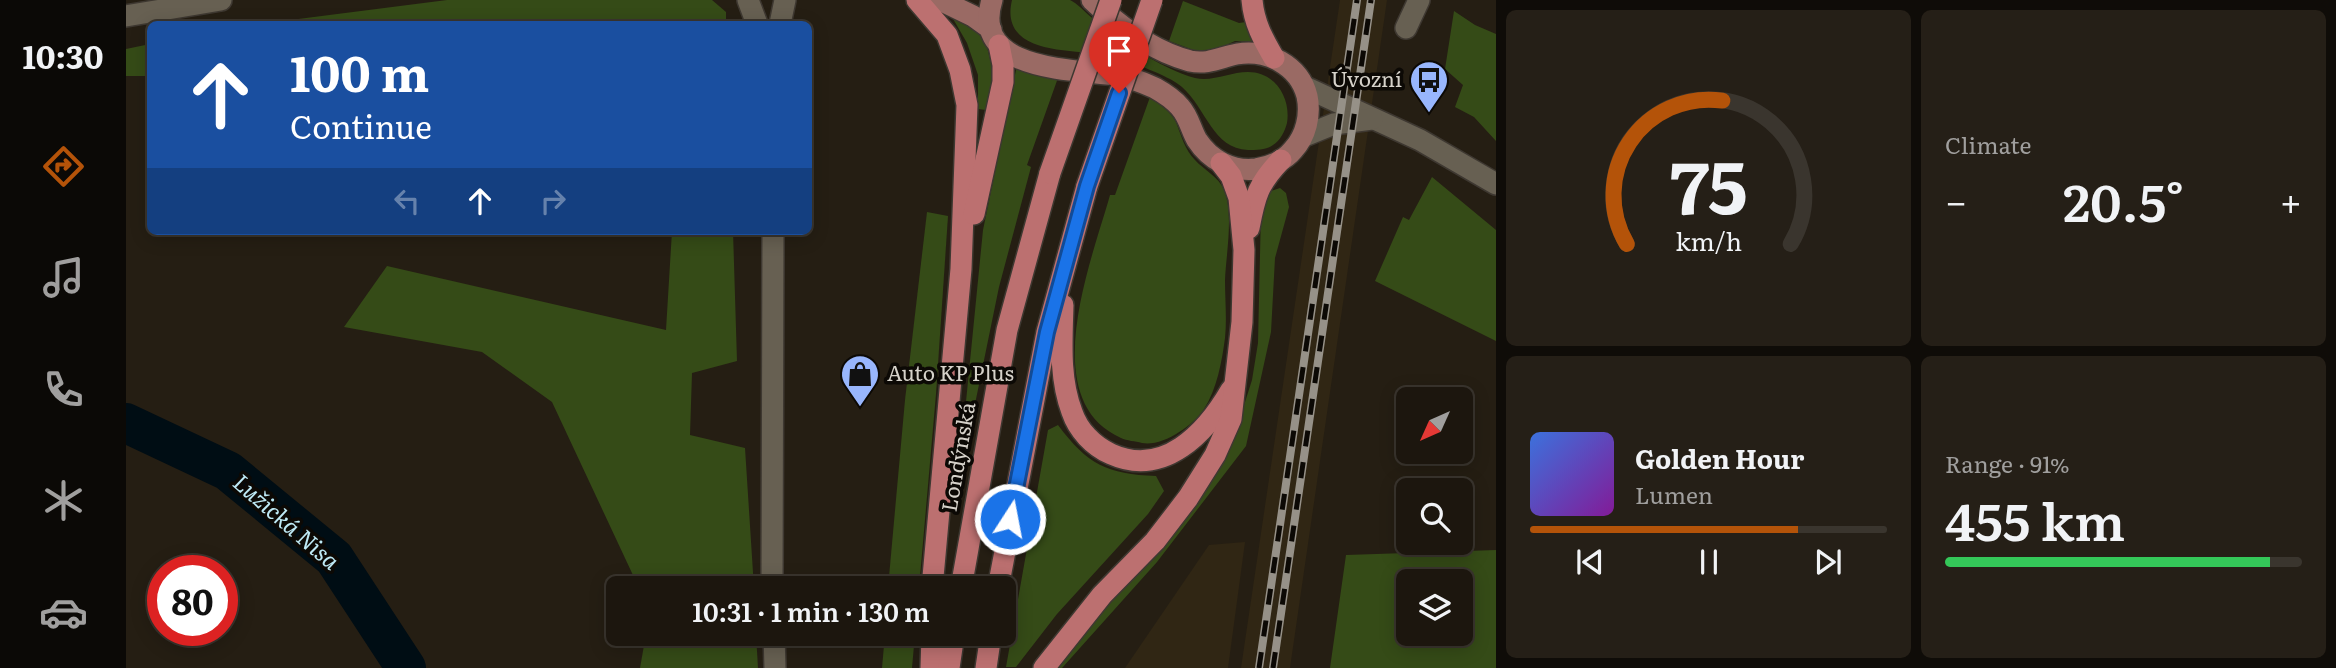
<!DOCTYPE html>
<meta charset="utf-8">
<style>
:root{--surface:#1c160e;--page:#251f17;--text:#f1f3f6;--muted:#a09f9e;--line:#3a352e;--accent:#b45309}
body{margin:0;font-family:Literata,serif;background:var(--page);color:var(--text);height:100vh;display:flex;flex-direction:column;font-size:26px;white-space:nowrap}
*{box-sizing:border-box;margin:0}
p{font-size:23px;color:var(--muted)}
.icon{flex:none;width:38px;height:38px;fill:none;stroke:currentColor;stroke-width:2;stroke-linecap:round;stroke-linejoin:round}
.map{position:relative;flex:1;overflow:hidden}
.panel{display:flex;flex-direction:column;gap:10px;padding:10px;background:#0f0c08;width:840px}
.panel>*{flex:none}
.top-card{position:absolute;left:21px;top:21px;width:665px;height:214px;border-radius:10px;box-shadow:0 4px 18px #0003,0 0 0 2px var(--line);background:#1a4fa0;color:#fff;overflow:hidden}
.needle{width:46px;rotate:225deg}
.tools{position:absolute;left:1270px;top:387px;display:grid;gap:14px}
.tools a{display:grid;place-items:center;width:77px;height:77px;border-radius:10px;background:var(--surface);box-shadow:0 4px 18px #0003,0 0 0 2px var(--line);font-size:35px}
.speed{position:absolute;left:21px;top:555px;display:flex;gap:14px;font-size:35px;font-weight:700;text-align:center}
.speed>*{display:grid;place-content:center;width:91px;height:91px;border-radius:50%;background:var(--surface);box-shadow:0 4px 18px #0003,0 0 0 2px var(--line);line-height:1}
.speed .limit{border:10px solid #d22;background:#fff;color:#111}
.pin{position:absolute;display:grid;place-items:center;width:60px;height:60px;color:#fff;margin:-72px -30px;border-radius:50% 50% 50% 0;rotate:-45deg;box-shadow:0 0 7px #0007}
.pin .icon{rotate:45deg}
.me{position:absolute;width:77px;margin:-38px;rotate:11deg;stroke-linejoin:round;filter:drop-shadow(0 0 5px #0008)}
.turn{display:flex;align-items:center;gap:24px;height:147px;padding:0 28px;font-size:32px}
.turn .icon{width:91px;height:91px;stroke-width:2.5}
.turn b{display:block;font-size:49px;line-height:60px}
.lanes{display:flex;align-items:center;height:66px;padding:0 28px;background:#0003;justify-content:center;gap:35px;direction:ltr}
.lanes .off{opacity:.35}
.big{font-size:52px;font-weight:600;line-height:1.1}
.panel .widget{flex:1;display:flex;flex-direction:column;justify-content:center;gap:10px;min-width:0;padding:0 24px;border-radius:10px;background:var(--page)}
.panel .dial{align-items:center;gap:0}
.dial svg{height:182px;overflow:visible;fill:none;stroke:var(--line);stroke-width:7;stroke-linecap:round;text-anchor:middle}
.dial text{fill:var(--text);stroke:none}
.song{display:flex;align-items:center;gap:21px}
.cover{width:84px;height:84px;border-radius:10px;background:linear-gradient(135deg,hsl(220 70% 55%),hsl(290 70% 35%))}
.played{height:7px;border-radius:4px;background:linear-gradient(90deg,var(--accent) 75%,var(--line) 75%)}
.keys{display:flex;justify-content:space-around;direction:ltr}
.heat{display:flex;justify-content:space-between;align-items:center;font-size:38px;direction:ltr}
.charge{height:10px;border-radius:5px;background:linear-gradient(90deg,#34c759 91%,var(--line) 0)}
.panel .tiles{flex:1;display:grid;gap:10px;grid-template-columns:repeat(2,1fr)}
.trip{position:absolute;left:480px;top:576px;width:410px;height:70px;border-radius:10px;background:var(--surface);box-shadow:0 4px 18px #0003,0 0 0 2px var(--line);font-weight:600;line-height:70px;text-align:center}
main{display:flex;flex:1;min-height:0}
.tab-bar{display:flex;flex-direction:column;width:126px;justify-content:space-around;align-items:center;background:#0b0906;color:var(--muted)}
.tab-bar .icon{width:49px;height:49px}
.tab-bar .active{color:var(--accent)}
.tab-bar b{font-size:32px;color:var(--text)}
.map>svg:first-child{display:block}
.built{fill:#302614}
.green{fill:#354b17;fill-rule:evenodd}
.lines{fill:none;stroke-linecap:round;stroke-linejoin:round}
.river{stroke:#000d14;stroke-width:40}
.minor-casing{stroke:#3e3831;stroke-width:24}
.major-casing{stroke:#3e3831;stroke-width:24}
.highway-casing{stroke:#3e3831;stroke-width:24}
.minor{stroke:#676052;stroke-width:21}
.major{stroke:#9a6a64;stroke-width:21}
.highway{stroke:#bc7070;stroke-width:21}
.rail-casing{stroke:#969188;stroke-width:8}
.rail{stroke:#0c0905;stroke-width:5;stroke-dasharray:16;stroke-linecap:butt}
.highway-bridge-casing{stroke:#3e3831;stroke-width:24;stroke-linecap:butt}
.highway-bridge{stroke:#bc7070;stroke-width:21}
.route-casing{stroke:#114b97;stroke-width:18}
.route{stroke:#1a73e8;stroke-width:12}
.labels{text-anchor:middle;stroke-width:7;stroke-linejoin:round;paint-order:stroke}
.poi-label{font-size:21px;fill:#d6d2ca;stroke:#0c0905;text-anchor:end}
.street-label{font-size:21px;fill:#d6d2ca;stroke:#0c0905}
.water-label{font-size:23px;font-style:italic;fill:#bee9f5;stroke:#0c0905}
</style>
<main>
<nav class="tab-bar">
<b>10:30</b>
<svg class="icon active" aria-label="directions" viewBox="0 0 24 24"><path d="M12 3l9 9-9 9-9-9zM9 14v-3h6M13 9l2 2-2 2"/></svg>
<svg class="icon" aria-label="music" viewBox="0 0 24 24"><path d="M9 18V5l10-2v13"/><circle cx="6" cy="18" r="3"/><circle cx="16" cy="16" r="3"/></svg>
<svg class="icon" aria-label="phone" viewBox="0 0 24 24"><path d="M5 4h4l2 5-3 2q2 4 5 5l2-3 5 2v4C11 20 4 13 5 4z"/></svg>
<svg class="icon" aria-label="climate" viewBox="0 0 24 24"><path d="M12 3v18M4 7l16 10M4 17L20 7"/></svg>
<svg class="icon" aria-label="car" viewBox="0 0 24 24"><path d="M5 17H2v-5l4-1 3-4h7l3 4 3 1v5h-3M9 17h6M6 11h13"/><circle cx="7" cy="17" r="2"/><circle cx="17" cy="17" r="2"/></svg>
</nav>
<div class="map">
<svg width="1370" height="668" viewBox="0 0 1370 668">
<rect width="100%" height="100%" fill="#251e13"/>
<g class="built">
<polygon points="1214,0 1261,0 1192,475 1164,668 1115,668"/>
<polygon points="1119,542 1102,668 999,668 1083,545"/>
</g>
<g class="green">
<polygon points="321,0 586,0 600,12 600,24 133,24"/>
<path d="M 886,0 C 898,0 935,0 944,0 C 951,3 959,12 965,17 C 990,35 1016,56 1045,69 C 1052,72 1061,76 1069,78 C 1087,82 1104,72 1122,72 C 1150,72 1165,99 1161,123 C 1159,131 1154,141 1147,145 C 1140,150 1130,150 1122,150 C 1087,149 1080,108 1056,87 C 1048,80 1034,74 1024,70 C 1009,63 995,58 979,55 C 944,49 873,55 886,0 Z"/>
<polygon points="1057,1 1113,23 1120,22 1127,42 1109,41 1087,51 1070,51 1043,41"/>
<polygon points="1328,11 1349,25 1370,34 1370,141 1348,117 1329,107 1337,85 1319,69"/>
<polygon points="826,17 845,23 860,43 869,79 860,110 852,109 852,75 841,43"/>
<polygon points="24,44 24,76 0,76 0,49"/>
<polygon points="899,68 933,75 901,165 905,167 873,287 841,443 836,442 857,230 890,70"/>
<path d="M 1024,97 C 1033,103 1045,112 1050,122 C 1055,135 1059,150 1069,160 C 1078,170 1093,177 1098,190 C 1108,213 1100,255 1099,280 C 1099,299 1101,319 1099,338 C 1096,361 1091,389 1078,409 C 1067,426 1036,447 1016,443 C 1009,441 1001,441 995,438 C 909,400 966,260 984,195 L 989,195 Z"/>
<polygon points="1306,177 1370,230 1370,341 1249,281 1277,217 1283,220"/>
<polygon points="1154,188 1160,193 1163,207 1149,258 1145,332 1120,446 1031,562 936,668 924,668 1113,421 1126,380 1132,343 1135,211 1145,191"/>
<polygon points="801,212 822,216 810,394 793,588 762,588 779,400"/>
<polygon points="546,231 607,231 611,361 566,373 564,435 619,448 628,588 513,588 426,402 356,352 218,327 261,266 540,330"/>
<path d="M 932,425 C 962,465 981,474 1030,476 L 1038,491 L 1022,514 L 931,614 L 890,667 L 880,667 L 922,430 Z"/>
<path d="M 1370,550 L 1370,668 L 1204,668 L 1220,555 ZM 1283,581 L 1335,581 L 1335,634 L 1283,634 Z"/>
<polygon points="520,634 630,634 632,668 514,668"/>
<polygon points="759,634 789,634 786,668 756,668"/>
</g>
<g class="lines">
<polyline class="river" points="0,423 102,471 208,558 280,668"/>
<defs>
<g id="minor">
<polyline points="622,0 631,24"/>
<polyline points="0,16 95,0"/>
<polyline points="654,24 659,0"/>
<polyline points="1280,28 1293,0"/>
<polyline points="1179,87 1294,140 1370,184"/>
<polyline points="1176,137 1208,124 1246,119"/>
<polyline points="646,588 647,231"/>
<polyline points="648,634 649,668"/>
</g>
<g id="major">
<polyline points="814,0 847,16 865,29"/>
<path d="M 866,0 C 844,71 946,69 989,75 C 1003,77 1016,82 1029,88 C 1038,93 1048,100 1054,107 C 1063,117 1065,130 1071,140 C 1084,160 1106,172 1130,169 C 1143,167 1158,161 1167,150 C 1180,136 1185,115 1181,96 C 1173,65 1141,49 1111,54 C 1095,57 1082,65 1064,61 C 1026,51 994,27 966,0"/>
</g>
<g id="highway">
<polyline points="791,0 821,35 834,70 841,105 835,269 806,588"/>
<path d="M 1126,0 C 1128,23 1137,39 1148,58"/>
<polyline points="848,214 877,82 877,65 873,45"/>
<path d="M 1123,228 C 1129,196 1132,184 1155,160"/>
<path d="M 937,305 C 936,341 933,378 946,412 C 952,430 967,446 985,454 C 1038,478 1080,433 1105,390"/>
<polyline points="835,588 881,330 924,173"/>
<polyline points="872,588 921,332 961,186"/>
<polyline points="805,668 806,634"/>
<polyline points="823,668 828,634"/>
<polyline points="860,668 865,634"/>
<polyline points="918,668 976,595 1029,541 1062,498 1089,455 1105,419 1116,322 1118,250 1113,198 1105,176 1095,163"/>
</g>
</defs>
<use href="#minor" class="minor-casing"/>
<use href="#major" class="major-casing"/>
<use href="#highway" class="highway-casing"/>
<use href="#minor" class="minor"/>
<use href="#major" class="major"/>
<use href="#highway" class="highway"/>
<defs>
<g id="rail">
<polyline points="1133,668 1231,0"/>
<polyline points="1147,668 1245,0"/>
</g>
</defs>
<use href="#rail" class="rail-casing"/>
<use href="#rail" class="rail"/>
<defs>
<g id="highway-bridge">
<polyline points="924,173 985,0"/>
<polyline points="961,186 1026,0"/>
</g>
</defs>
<use href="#highway-bridge" class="highway-bridge-casing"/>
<use href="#highway-bridge" class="highway-bridge"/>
</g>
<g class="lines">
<defs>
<polyline id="route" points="884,519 921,332 961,186 993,93"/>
</defs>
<use href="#route" class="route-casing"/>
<use href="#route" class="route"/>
</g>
<defs>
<symbol id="bus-pin" viewBox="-11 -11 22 30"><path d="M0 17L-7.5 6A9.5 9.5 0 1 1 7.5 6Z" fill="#98b6fd" stroke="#0c0905"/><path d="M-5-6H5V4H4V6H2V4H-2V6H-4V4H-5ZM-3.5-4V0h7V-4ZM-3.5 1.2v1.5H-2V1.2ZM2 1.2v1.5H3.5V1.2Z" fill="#111"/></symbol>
<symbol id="shop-pin" viewBox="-11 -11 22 30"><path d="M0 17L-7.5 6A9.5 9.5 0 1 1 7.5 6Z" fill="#98b6fd" stroke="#0c0905"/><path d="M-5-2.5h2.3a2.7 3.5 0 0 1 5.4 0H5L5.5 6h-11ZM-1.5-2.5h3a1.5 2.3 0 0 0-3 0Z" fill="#111"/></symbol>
</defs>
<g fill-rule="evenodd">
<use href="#bus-pin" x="1281" y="58" width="44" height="60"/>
<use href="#shop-pin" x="712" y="352" width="44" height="60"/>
</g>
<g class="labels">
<g class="poi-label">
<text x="1276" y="87">Úvozní</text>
<text x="761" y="381" text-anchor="start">Auto KP Plus</text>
</g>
<g class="street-label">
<text transform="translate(833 457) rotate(-80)" y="7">Londýnská</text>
</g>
<g class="water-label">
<text transform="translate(160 522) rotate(41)" y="8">Lužická Nisa</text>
</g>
</g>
</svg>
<div class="tools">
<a><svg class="needle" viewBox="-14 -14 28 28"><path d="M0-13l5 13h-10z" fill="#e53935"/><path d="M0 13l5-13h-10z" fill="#a09f9e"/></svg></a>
<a><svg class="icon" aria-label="search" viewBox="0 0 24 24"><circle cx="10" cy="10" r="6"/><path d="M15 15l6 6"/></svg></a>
<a><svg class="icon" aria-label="layers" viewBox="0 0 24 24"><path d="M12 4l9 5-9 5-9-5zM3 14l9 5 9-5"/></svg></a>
</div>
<div class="speed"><div class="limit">80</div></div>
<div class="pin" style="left:993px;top:93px;background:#d93025"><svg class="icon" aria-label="arrive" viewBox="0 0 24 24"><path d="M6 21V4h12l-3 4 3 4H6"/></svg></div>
<svg class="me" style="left:884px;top:519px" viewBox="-20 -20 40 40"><circle r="17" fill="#1a73e8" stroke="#fff" stroke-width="3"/><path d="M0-11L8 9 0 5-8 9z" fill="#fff"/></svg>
<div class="trip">10:31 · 1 min · 130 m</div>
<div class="top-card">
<div class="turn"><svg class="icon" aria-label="ahead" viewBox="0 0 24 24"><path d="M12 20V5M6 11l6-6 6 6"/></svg><div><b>100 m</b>Continue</div></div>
<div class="lanes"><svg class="icon off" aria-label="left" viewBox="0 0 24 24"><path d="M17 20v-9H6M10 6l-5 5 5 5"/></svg><svg class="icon" aria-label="ahead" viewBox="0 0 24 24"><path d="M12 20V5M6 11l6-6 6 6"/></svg><svg class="icon off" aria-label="right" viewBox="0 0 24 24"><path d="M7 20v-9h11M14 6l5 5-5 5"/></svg></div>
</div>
</div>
<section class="panel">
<div class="tiles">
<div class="widget dial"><svg viewBox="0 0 100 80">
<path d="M14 69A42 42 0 1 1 86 69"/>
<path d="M14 69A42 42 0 0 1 56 6" stroke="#b45309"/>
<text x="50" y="56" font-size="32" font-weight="700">75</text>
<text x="50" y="72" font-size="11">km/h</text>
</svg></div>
<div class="widget"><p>Climate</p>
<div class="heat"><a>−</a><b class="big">20.5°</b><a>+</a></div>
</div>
<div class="widget">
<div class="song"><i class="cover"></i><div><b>Golden Hour</b><p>Lumen</p></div></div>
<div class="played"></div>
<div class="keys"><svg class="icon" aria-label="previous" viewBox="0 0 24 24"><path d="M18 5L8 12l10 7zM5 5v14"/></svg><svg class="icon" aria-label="pause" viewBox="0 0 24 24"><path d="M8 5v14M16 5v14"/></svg><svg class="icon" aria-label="next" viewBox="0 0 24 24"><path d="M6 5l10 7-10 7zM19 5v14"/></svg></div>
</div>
<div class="widget"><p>Range · 91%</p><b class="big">455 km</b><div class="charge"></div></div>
</div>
</section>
</main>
